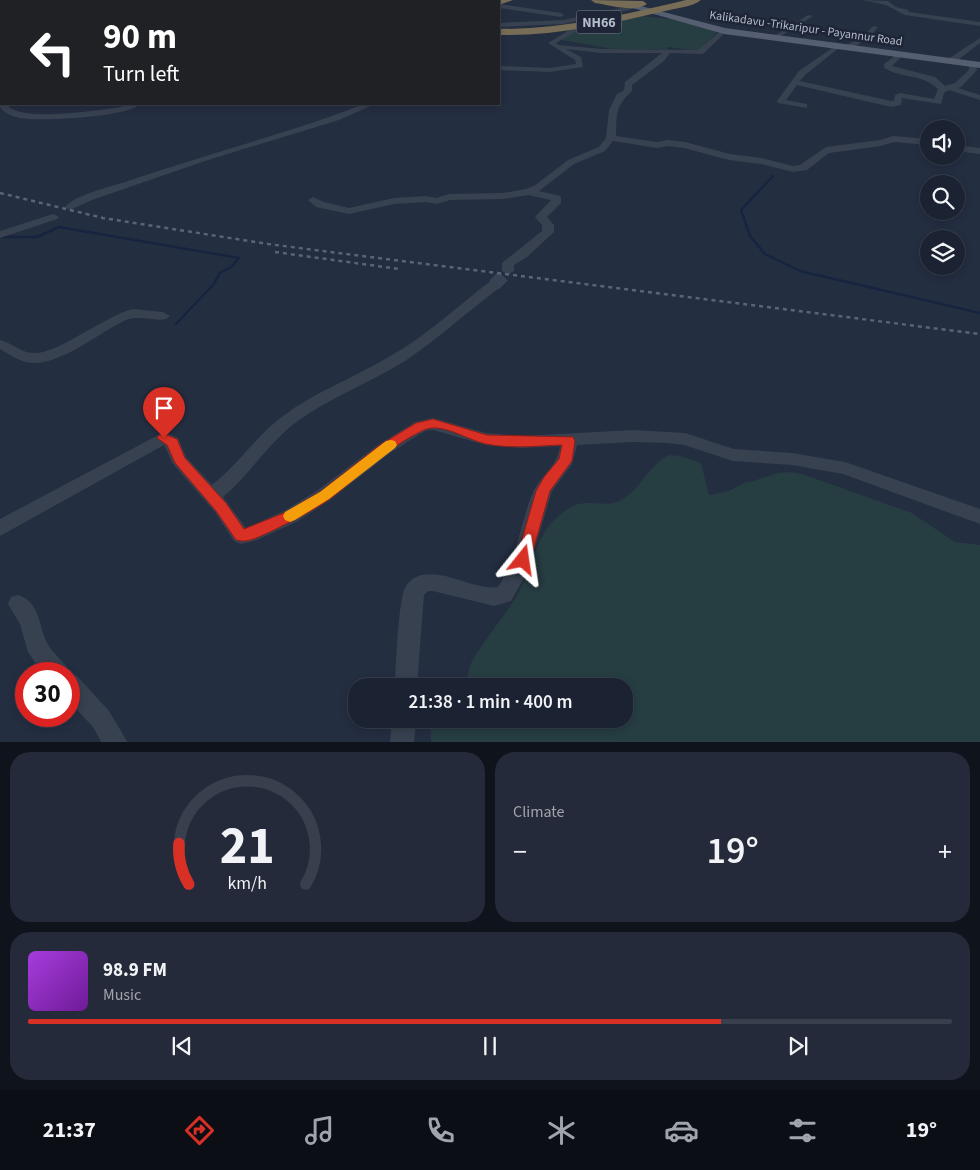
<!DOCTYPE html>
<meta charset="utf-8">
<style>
:root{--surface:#1b2231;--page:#242a39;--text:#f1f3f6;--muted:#a0a4ab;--line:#393f4d;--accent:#d93025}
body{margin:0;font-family:"Source Sans 3",sans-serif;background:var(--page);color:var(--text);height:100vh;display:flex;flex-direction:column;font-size:19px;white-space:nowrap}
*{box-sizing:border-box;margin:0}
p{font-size:16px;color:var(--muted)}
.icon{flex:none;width:28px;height:28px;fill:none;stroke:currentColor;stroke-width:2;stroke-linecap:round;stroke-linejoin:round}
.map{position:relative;height:742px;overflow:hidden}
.panel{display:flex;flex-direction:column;gap:10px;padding:10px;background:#0f131b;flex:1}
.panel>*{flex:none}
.banner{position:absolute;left:0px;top:0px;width:500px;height:105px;box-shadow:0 2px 8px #0003,0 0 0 1px var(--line);background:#202124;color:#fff;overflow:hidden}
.tools{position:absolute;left:920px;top:120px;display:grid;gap:10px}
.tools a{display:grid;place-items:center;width:45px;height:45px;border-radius:50%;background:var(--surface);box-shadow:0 2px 8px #0003,0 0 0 1px var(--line);font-size:25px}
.speed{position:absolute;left:15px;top:662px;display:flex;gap:10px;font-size:25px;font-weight:700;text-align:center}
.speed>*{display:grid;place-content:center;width:65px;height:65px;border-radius:50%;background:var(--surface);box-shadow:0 2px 8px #0003,0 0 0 1px var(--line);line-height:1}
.speed .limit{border:8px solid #d22;background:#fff;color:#111}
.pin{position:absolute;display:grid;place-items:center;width:42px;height:42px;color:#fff;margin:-51px -21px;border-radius:50% 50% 50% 0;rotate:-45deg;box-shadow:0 0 5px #0007}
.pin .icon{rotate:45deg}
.me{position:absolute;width:55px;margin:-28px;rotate:15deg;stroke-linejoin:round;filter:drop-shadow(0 0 4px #0008)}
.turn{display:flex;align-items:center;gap:18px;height:105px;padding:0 20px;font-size:22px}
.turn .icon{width:65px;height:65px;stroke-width:2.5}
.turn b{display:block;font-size:35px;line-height:42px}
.big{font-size:38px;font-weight:600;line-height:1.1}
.panel .tile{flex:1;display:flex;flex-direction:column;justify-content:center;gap:8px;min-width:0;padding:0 18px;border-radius:20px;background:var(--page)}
.panel .dial{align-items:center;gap:0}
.dial svg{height:130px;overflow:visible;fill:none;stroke:var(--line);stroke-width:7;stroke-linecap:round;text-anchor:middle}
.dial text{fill:var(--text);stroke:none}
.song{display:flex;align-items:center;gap:15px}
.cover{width:60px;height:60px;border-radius:8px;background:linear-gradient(135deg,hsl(280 70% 55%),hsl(280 70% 35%))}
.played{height:5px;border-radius:2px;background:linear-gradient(90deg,var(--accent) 75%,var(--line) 75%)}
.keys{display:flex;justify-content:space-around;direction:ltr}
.heat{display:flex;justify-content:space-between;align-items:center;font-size:28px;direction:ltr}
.panel .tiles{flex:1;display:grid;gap:10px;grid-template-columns:1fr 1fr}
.tile:last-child{grid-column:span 2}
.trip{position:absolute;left:348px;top:678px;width:285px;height:50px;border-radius:20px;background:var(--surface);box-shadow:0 2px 8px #0003,0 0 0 1px var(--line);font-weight:600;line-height:50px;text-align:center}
.dock{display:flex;height:80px;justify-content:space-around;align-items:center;background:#0b0e14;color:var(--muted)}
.dock .icon{width:35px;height:35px}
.dock .on{color:var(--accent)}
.dock b{font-size:22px;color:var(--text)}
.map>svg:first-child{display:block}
.green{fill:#263d42}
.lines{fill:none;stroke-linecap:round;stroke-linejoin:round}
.stream{stroke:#162440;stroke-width:2.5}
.minor-tunnel{stroke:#3a4356;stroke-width:13;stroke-dasharray:13 7;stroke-linecap:butt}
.minor{fill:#384150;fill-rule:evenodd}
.major{fill:#565f71;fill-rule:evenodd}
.highway{fill:#776c55;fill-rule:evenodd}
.rail{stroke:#5a6478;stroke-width:2.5;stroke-dasharray:4 4;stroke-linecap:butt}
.route{fill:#d93025;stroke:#8d1f18}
.slow{fill:#f59e0b}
.labels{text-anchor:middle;stroke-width:5;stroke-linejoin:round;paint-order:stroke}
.far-street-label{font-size:12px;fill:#b5bccb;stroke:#1d2536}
.shield{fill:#1d2536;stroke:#878f9e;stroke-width:1}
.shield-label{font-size:14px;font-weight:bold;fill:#b5bccb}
</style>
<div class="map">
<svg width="980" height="743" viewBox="0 0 980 743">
<rect width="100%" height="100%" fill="#242e41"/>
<g class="green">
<polygon points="641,16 671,19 719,31 698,51 668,47 667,49 612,49 556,39 575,32 579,29"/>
<path d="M 669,455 L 680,456 L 701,463 L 709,495 L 729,491 L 746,482 L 750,482 L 778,473 L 790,472 L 802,474 L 912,513 L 955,542 L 980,545 L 980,742 L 431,743 L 430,719 L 624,719 L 624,686 L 464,686 C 468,678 468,669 472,661 C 486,637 505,616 519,592 C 536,559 535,528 571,507 C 586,498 604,508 619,501 C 640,491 648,465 669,455 Z"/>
</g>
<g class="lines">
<g class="stream">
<polyline points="773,176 741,210 750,236 765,254 800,271 980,313"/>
<polyline points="0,237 37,237 59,227 239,258 231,267 220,273 213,285 176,324"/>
</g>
<polyline class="minor-tunnel" points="494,285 508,271"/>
<g class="minor">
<polygon points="862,0 888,1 896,7 908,10 909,12 980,22 980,26 905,15 886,5"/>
<polygon points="499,4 561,13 564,15 561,17 499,8"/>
<polygon points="636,5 638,8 563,24 499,27 499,23 563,20"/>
<polygon points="808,15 813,16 776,39 771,38"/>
<path d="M 574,25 L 577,27 L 577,31 L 556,43 L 559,45 L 601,49 L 698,50 L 722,30 L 727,31 L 703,54 L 670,53 L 664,61 L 632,85 L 632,91 C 615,107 617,113 616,136 L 657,142 L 668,140 L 685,142 L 730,154 L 761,158 L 793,166 L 800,165 L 826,147 L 880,140 L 893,136 L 929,139 L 929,145 L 894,142 L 881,146 L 829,153 L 807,170 L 793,172 L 761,164 L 729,160 L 684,148 L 668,146 L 657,148 L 613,141 L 605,151 L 574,164 L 539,191 L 560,196 L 561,198 L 561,203 L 547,217 L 554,225 L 554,232 L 527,257 L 514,265 L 514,271 L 508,275 L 502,271 L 502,263 L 542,231 L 542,225 L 535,217 L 551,200 L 528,195 L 503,199 L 450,200 L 437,204 L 426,202 L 394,204 L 349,214 L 316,207 L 308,200 L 313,197 L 324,202 L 349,208 L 394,198 L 426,196 L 436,198 L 449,194 L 503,193 L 526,189 L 534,186 L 568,160 L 599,147 L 606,138 L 609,110 L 617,94 L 624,90 L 625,82 L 662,53 L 601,53 L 566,49 L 581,57 L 583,67 L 550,72 L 499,70 L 499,66 L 550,68 L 576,64 L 575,60 L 548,43 L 571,29 L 571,27 Z"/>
<path d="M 873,26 L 878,27 C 870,37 857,49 844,48 L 844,46 L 863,37 Z"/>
<rect x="0" y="28" width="1" height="4"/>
<polygon points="980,38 980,43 954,63 948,63 948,59"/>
<path d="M 838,44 L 840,45 L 840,47 L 805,75 L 800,81 L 891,101 L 894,101 L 895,95 L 900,93 L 934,99 L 938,89 C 921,73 903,79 884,68 L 884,64 L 900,52 L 904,54 L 892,66 L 935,77 L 945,86 L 955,83 L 969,70 L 969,62 L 975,62 L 977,70 L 961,87 L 958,88 L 980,95 L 980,100 L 949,90 L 944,93 L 941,104 L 902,98 L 901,105 L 891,107 L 797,85 L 786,100 L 807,104 L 807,108 L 778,103 L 777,101 L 799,71 Z"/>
<path d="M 1,103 L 9,104 L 9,107 C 27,121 91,111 114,108 C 124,107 132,103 141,104 C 127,117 40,122 20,118 C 12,116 5,114 0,107 Z"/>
<path d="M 364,104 L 375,104 L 339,120 L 208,160 L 92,200 L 70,210 L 65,207 C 76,194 111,187 128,181 C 206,154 287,134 364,104 Z"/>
<polygon points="956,145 980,148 980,154 956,151"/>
<polygon points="53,214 59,217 57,219 0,238 0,231"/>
<path d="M 494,281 L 500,285 L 499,288 C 467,312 438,339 405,361 C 369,383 329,398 295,423 C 268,444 249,475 223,497 L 246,528 L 284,511 L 318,490 L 378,445 L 415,422 L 433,418 L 486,433 L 522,436 L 633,430 L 685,433 L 734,449 L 792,453 L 845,462 L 980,509 L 980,524 L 843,474 L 792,465 L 733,461 L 684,445 L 668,443 L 633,442 L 577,445 L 572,464 L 552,491 L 528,571 L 511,601 L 494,606 L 433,591 L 428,591 L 424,595 L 417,686 L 395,686 C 396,667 398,598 406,586 C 415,572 431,573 445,576 C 458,579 485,590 498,587 C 517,558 520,524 533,492 C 542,474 557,467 560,446 L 522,448 L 486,445 L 433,430 L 425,431 L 390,453 L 330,500 L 298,521 L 257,540 L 241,544 L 234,541 L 215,512 L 173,464 L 164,445 L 0,536 L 0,519 L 164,432 L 178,438 L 186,457 L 212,485 C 238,465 256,436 283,416 C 316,391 356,377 392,355 C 427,335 457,307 489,282 Z"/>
<path d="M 133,309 L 163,312 L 170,316 C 163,325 141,314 126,320 C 98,333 63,364 32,363 C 20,362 10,355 0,349 L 0,340 C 11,342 21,353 33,353 C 57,355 104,316 133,309 Z"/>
<path d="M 18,595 C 41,603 38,625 47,643 C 53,655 65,661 70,673 L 77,676 L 109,711 L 128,743 L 102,743 L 93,727 L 69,701 L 69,674 L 43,674 L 28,652 L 20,624 L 8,604 L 11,597 Z"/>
<polygon points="392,719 416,719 414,743 390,743"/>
</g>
<polygon class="major" points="629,3 725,28 980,62 980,68 724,34 629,7"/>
<g class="highway">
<rect x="209" y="0" width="17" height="1"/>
<rect x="252" y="0" width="17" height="1"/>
<polygon points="496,0 513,0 499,5 499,1"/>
<path d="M 591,0 L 643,1 L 647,4 C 635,13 609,5 595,3 Z"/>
<path d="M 686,0 L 701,0 C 693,7 676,8 665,11 C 610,24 555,36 499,35 L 499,29 C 563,29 624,15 686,0 Z"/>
</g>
<g class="rail">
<polyline points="0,193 103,218 268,244 980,334"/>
<polyline points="275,252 399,269"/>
</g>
</g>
<path class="route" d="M 433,419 L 487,435 L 573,437 L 575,441 L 572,461 L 550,491 L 529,565 L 523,566 L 518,565 L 516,560 L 536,491 L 544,477 L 559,459 L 562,445 C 537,446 510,449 486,444 C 467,440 442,422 424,430 C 389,446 361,475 331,498 C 313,511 292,521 272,531 C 260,536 248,544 236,540 L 216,511 L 175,463 L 167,445 L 157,438 L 159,435 L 164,434 L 177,439 L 185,458 L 226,503 L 244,529 L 286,512 L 320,492 L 380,445 L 416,423 Z"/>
<polygon class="slow" points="391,440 395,441 397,445 395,448 329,499 295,520 290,522 285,520 283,516 285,512 320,492 386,441"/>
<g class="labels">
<g class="far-street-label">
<text transform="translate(806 28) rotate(8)" y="4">Kalikadavu -Trikaripur - Payannur Road</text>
</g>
<rect class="shield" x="576.5" y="10.5" width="45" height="23" rx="4"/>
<g class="shield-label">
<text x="599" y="27">NH66</text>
</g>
</g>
</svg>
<div class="tools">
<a><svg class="icon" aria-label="sound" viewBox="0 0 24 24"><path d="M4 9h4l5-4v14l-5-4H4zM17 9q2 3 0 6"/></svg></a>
<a><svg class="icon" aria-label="search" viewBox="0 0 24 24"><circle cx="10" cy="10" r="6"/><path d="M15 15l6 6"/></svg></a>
<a><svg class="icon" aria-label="layers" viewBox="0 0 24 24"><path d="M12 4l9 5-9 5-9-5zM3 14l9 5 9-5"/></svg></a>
</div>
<div class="speed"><div class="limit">30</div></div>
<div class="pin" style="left:164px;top:438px;background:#d93025"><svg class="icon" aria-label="arrive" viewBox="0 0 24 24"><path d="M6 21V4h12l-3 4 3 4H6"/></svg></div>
<svg class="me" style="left:523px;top:560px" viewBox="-20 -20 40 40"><path d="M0-17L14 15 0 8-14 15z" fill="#d93025" stroke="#fff" stroke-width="4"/></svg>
<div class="trip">21:38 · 1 min · 400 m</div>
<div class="banner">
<div class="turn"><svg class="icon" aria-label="left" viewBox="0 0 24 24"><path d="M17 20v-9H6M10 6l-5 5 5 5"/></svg><div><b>90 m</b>Turn left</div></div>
</div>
</div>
<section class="panel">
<div class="tiles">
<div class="tile dial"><svg viewBox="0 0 100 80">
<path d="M14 69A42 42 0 1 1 86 69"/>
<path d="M14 69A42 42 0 0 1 8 44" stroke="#d93025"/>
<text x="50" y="56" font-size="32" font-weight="700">21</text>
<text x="50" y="72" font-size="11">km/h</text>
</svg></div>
<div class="tile"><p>Climate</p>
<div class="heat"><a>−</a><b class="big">19°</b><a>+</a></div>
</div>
<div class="tile">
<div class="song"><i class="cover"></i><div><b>98.9 FM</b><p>Music</p></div></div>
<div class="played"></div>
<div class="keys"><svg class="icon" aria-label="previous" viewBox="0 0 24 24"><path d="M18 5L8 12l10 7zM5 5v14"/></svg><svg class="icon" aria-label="pause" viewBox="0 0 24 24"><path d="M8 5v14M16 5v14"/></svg><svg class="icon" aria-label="next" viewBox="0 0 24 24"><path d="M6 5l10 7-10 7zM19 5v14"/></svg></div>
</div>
</div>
</section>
<nav class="dock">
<b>21:37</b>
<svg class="icon on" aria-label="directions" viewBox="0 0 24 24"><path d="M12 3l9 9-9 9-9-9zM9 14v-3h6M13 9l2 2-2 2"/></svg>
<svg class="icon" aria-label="music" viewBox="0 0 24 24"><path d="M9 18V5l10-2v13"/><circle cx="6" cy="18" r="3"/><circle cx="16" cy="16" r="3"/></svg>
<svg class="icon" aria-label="phone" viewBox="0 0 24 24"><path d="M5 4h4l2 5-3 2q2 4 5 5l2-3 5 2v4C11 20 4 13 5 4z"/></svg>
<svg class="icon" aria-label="climate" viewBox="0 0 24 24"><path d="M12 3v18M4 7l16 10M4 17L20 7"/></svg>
<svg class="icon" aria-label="car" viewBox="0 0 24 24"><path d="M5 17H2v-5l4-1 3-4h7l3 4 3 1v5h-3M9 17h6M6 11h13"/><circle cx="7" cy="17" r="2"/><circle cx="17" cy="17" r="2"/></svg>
<svg class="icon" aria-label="filters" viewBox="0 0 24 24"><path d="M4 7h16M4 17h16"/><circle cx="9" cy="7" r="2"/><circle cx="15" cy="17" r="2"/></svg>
<b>19°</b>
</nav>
